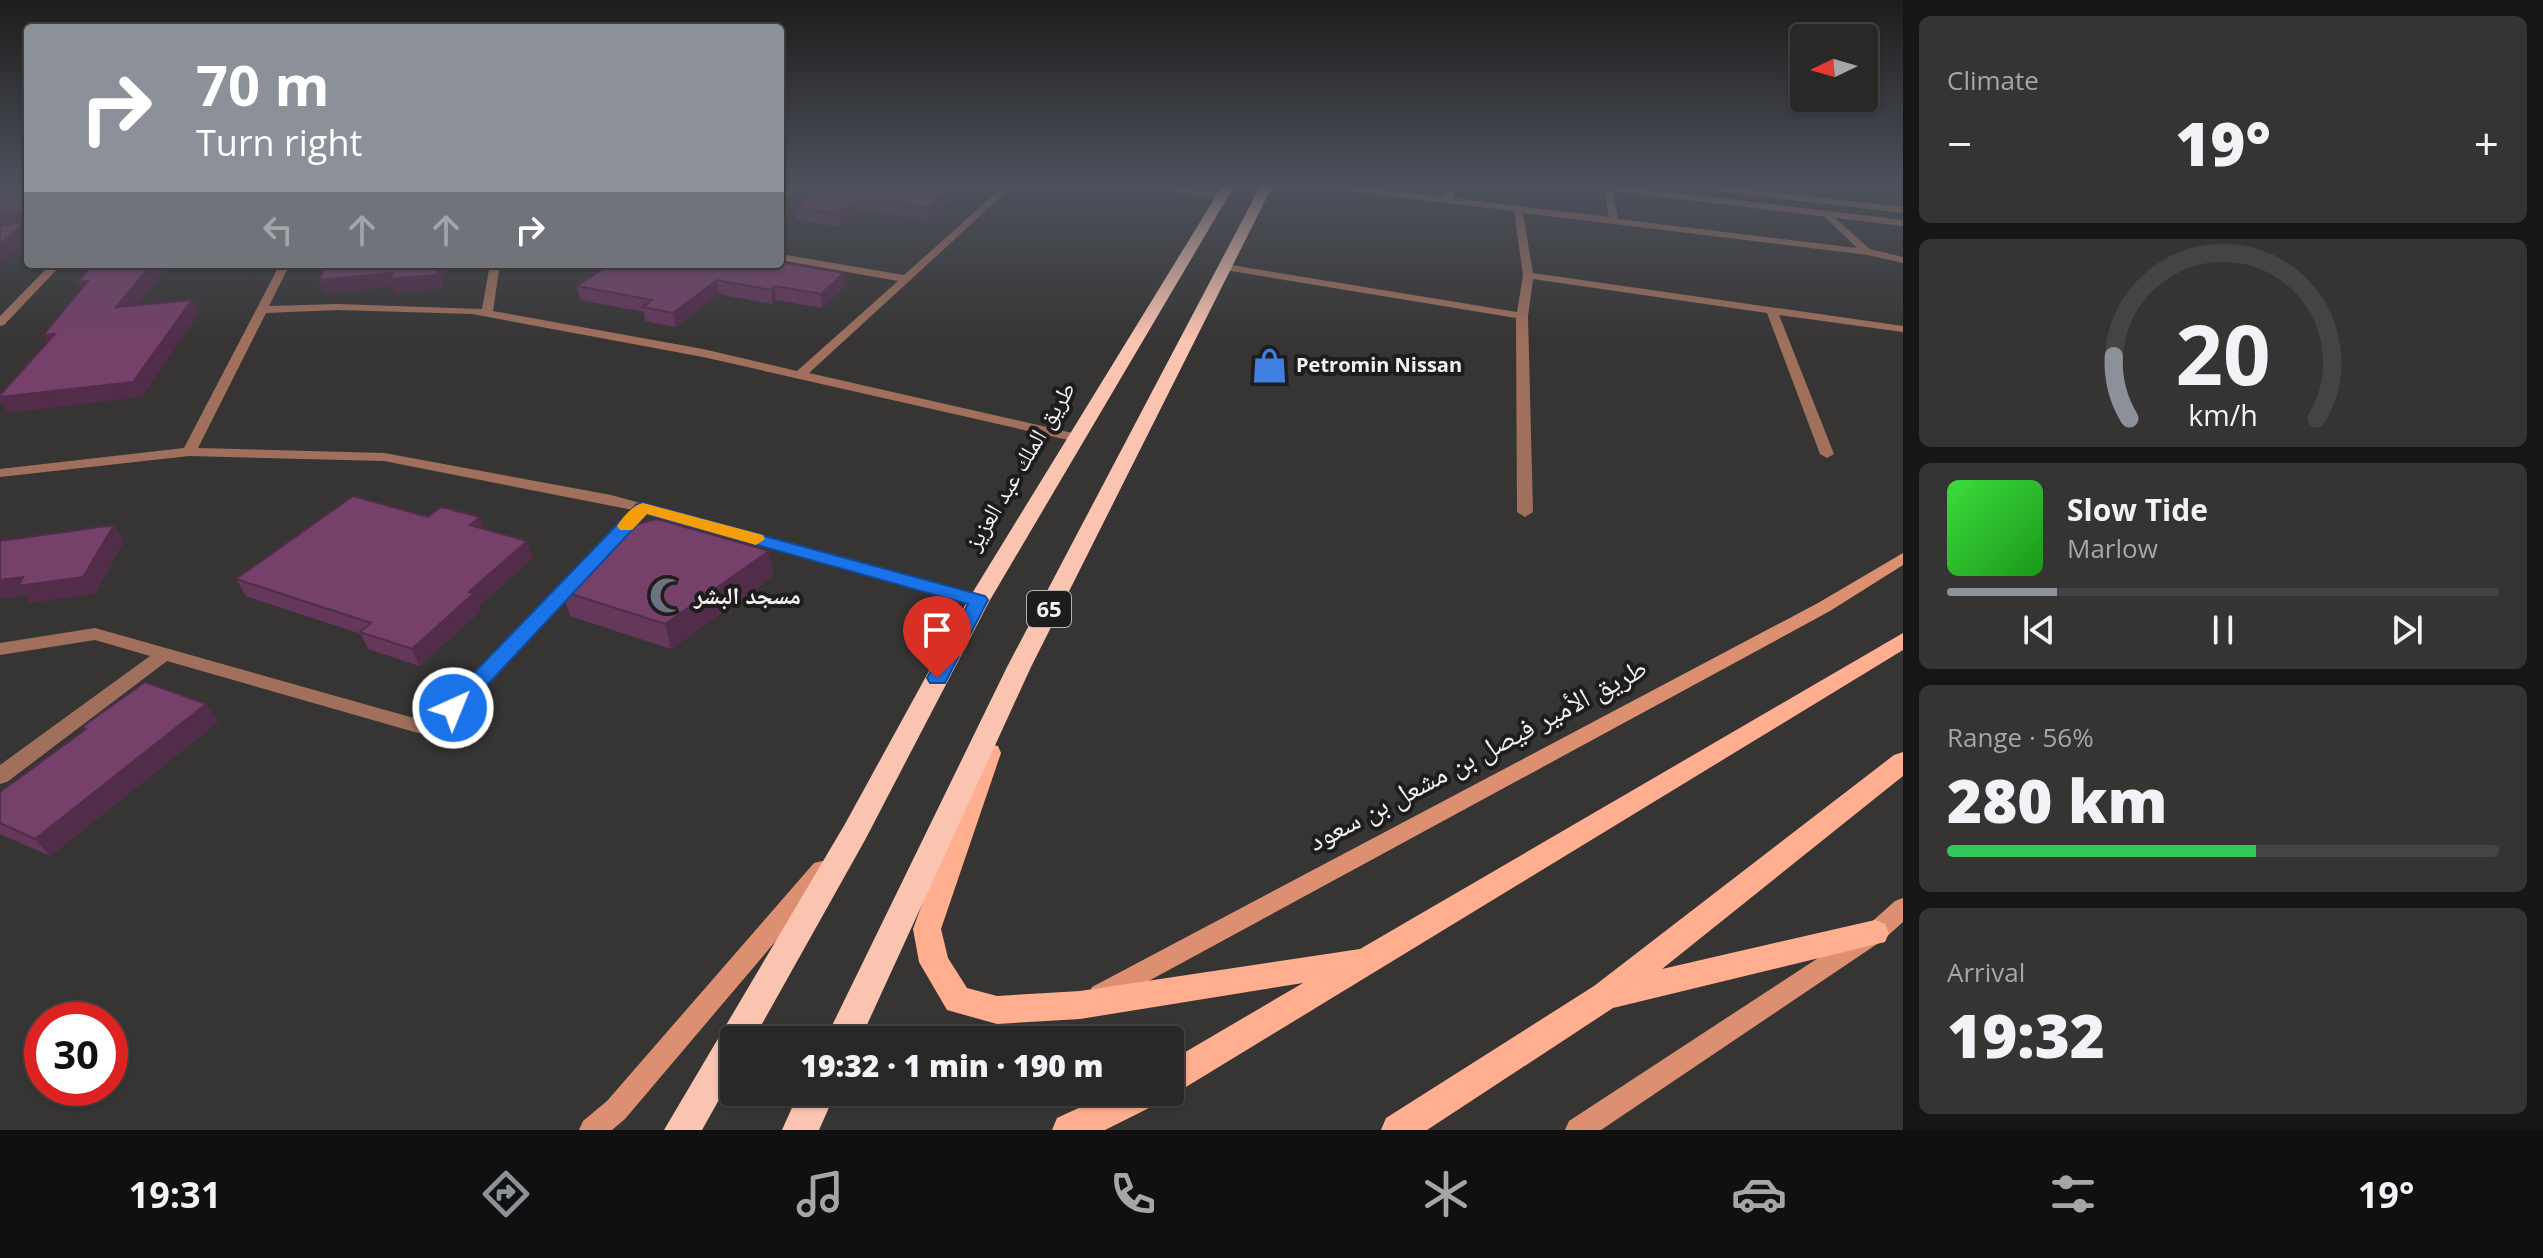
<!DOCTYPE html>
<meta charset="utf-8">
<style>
:root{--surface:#292827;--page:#353433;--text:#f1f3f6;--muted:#a5a6a7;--line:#454444;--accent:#8c9099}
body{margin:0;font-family:"Open Sans","Noto Naskh Arabic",sans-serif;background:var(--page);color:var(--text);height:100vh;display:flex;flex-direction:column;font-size:30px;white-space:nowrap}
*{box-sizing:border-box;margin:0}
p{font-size:26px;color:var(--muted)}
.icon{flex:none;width:44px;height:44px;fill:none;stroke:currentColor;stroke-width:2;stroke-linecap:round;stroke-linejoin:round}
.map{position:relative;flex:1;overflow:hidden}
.details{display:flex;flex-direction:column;gap:16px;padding:16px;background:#171615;width:640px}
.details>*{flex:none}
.guide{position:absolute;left:24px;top:24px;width:760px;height:244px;border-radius:8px;box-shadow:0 2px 6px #0004,0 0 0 2px var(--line);background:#8c9099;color:#fff;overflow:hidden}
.needle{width:52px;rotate:265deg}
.buttons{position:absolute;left:1790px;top:24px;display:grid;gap:16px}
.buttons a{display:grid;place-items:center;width:88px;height:88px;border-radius:8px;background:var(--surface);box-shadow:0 2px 6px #0004,0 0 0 2px var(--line);font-size:40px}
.speed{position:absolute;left:24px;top:1002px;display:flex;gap:16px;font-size:40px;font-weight:700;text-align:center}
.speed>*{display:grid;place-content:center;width:104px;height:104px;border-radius:50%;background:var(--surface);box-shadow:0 2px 6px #0004,0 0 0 2px var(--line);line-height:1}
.speed .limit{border:12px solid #d22;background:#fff;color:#111}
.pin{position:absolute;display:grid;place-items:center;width:68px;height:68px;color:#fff;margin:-82px -34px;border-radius:50% 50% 50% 0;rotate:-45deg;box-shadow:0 0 8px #0007}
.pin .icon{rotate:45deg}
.me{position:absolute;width:88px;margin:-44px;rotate:44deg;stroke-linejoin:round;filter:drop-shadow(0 0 6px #0008)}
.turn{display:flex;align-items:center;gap:28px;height:168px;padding:0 40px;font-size:36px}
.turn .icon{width:104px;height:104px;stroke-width:2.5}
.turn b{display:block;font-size:56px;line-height:68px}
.lanes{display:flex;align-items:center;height:76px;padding:0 40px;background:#0003;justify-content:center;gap:40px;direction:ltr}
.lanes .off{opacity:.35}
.big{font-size:60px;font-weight:800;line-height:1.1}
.details .tile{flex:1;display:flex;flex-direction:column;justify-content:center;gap:12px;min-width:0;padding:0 28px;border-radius:12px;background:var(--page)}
.details .dial{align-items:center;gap:0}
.dial svg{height:208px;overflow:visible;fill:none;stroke:var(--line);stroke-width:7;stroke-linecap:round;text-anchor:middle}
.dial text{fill:var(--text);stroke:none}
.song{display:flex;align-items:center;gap:24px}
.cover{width:96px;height:96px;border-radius:12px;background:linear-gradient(135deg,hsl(120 70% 55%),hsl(120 70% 35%))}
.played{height:8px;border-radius:4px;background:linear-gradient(90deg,var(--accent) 20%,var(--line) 20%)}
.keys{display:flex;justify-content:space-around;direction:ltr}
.heat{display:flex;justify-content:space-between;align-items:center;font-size:44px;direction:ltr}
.charge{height:12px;border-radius:6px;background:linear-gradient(90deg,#34c759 56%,var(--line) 0)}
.trip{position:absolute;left:720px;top:1026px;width:464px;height:80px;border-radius:8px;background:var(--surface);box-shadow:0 2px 6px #0004,0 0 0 2px var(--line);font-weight:800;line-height:80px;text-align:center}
.tab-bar{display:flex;height:128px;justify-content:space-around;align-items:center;background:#101010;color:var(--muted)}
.tab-bar .icon{width:56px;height:56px}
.tab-bar .current{color:var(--accent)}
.tab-bar b{font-size:36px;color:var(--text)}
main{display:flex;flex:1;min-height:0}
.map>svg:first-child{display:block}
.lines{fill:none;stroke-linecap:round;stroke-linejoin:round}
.minor{fill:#a1705d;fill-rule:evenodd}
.tertiary{fill:#a1705d;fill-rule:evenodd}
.secondary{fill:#dd8f71;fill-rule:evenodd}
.primary{fill:#ffae8f;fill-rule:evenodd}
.trunk{fill:#fac4b0;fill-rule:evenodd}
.wall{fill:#65375b}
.shaded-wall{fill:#522d4a}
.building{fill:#75406a;stroke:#522d4a;stroke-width:2}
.route{fill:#1a73e8;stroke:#114b97;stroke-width:2}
.slow{fill:#f59e0b}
.labels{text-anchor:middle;stroke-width:8;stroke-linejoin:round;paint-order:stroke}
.far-poi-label{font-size:20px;font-weight:bold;fill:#f4f2f1;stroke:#1e1c1c;text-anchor:start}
.shield{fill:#1e1c1c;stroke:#b4b2b1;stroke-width:2}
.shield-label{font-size:22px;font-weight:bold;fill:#f4f2f1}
.street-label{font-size:24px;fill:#f4f2f1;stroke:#1e1c1c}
.poi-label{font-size:24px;font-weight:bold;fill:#f4f2f1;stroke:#1e1c1c;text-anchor:start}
.near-street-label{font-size:28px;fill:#f4f2f1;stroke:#1e1c1c}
</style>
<main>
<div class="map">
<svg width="1903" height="1130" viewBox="0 0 1903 1130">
<rect width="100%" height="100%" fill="#373534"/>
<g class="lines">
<g class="minor">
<polygon points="799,183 809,183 780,202 780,195"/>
<polygon points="1007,183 1016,183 809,373 1077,434 1084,438 1082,441 1077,442 703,357 472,314 338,310 266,313 198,448 384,453 611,495 985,596 987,600 985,604 979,605 646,513 439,735 432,737 167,661 7,782 0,784 0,765 150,656 95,640 0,655 0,643 95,628 428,722 633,510 384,461 189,456 0,477 0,469 184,448 280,264 290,264 269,306 338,304 482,309 490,264 500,264 493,311 703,349 797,371 898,281 780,260 780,254 904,275"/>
<polygon points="1115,183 1141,183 1222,193 1227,196 1222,199"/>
<polygon points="1284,183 1327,183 1444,197 1447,183 1455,183 1453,198 1609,217 1604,188 1608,185 1612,188 1618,219 1857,248 1824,216 1822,214 1827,211 1870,249 1903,257 1903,263 1868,255 1523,213 1533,273 1903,326 1903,332 1779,315 1834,454 1827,458 1820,454 1767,313 1533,279 1528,316 1533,512 1525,517 1517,512 1516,318 1225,270 1220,267 1225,264 1517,312 1523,275 1514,211 1321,188 1291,187 1264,194 1259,191"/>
<polygon points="51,264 62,264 4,325 0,326 0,316"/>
</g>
<g class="tertiary">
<polygon points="1566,183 1593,183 1903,220 1903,226 1570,186"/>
<polygon points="1669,183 1696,183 1903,207 1903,213 1673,186"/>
</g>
<g class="secondary">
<polygon points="1903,553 1903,565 1830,611 1108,1003 1100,1006 1092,1003 1088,995 1092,987 1818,603"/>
<polygon points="822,861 830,863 833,870 830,877 625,1119 612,1130 579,1130 583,1121 607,1101 814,863"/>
<polygon points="1903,898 1903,922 1883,940 1601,1130 1565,1130 1569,1121 1867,926 1895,901"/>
</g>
<g class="primary">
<polygon points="1903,633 1903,650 1181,1090 1170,1095 1164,1092 1159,1103 1105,1130 1052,1130 1057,1118 1113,1092 1170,1092 1170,1061 1303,983 1080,1019 997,1024 947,1010 919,962 913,929 980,746 989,744 998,746 1001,753 941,929 948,958 967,988 997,996 1080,991 1360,949"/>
<polygon points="1903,752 1903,776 1662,969 1875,920 1885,924 1889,933 1885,942 1613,1008 1427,1130 1381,1130 1386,1118 1594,986 1894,755"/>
</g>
<g class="trunk">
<polygon points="1224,183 1236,183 990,600 865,840 753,1040 734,1040 734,1073 702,1130 664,1130 845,824 968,600"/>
<polygon points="1262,183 1274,183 1031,667 860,1040 825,1040 1007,667"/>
<polygon points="799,1092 836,1092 819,1130 782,1130"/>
</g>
</g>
<g class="wall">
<polygon points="828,183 976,183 955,203 949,202 929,220 859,210 839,226 796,220 795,207"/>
<polygon points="611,264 845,287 822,308 776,300 772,304 719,294 676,327 645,321 644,312 580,300 577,286"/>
<polygon points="428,517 480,517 484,529 533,558 479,606 481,611 419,666 368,649 361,634 246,596 236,579"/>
<polygon points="769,551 773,576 671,649 570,616 562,591"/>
<polygon points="206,704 218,722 50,856 0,834 0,792 84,730 82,727"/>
</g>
<g class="shaded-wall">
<polygon points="963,183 976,183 955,203 955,190"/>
<polygon points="949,189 949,202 929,220 928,208"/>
<polygon points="859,197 859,210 839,226 838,214"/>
<polygon points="21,211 26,221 28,220 28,239 0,265 0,214"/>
<polygon points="152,264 170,264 124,321 116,307"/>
<polygon points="440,264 454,264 453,267 447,268 441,289 395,293 393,287 325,294 319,280 393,273"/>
<polygon points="844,273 845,287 822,308 821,294"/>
<polygon points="717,280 719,294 676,327 673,313"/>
<polygon points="88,281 85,296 77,282"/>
<polygon points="775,286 776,300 772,304 771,290"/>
<polygon points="192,300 199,314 142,397 8,413 0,401 0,397"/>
<polygon points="55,334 52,350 43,335"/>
<polygon points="480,517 486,534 470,525"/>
<polygon points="114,525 124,542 95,594 30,603 25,596 0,599 0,580 23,577"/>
<polygon points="527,541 533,558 479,606 481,611 419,666 412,649 469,592"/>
<polygon points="769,551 773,576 671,649 665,624"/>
<polygon points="206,704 218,722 50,856 35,839"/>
</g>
<g class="building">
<polygon points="0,183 28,183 28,220 0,245 0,225 21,223 24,214 21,211 0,214"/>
<polygon points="828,183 963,183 955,190 949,189 928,208 859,197 838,214 795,207"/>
<polygon points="780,262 844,273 821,294 775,286 771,290 717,280 673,313 643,307 652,300 577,286 611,264 780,264"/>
<polygon points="94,264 152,264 116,307 192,300 133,382 0,397 0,395 55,334 43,335 88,281 77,282"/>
<polygon points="327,264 440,264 436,275 390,279 393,273 319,280"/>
<polygon points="353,496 428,517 441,507 480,517 470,525 527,541 469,592 474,593 412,649 360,632 371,623 236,579"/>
<polygon points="657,519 769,551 665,624 562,591 635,525"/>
<polygon points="114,525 83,577 18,586 23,577 0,580 0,541"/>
<polygon points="145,682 206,704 35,839 0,823 0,792 86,729 82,727"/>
</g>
<linearGradient id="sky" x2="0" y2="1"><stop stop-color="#1e1d1d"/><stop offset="0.54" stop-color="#4d515c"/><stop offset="1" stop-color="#4d515c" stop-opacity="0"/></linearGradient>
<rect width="1903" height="341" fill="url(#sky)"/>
<polygon class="route" points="643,503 985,596 988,600 945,683 930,683 927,678 968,604 647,514 461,713 446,713 443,708 446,702 637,504"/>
<path class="slow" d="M 643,503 L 763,535 L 765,539 L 756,545 L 647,514 L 632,530 L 620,530 L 617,526 C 623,517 633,505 643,503 Z"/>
<defs>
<symbol id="shop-bare" viewBox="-9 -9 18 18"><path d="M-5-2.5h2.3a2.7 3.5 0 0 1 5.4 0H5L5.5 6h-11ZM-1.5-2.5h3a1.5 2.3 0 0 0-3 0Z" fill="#3f7fe0" stroke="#1e1c1c" stroke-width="2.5" paint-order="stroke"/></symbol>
<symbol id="mosque-bare" viewBox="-9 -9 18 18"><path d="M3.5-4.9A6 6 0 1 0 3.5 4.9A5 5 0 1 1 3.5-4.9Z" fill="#6b7280" stroke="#1e1c1c" stroke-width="2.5" paint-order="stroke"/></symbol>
</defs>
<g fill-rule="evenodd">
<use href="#shop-bare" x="1244" y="340" width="51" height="51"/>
<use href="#mosque-bare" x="642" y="570" width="51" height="51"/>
</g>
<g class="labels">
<g class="far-poi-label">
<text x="1296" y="372">Petromin Nissan</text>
</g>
<rect class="shield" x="1027" y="591" width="44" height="36" rx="6"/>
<g class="shield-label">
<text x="1049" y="617">65</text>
</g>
<g class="street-label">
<text transform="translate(1020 466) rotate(-59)" y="8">طريق الملك عبد العزيز</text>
</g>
<g class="poi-label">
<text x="694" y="604">مسجد البشر</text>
</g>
<g class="near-street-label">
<text transform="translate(1477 754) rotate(-28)" y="10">طريق الأمير فيصل بن مشعل بن سعود</text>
</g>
</g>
</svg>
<div class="buttons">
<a><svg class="needle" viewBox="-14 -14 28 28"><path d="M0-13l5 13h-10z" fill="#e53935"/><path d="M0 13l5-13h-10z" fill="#a5a6a7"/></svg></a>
</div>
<div class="speed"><div class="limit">30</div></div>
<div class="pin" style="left:937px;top:678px;background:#d93025"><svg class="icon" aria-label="arrive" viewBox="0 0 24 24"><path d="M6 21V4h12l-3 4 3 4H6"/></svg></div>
<svg class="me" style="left:453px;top:708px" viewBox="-20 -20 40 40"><circle r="17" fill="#1a73e8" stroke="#fff" stroke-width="3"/><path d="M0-11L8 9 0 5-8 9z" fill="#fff"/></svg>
<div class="trip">19:32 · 1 min · 190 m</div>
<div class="guide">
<div class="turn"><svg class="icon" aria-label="right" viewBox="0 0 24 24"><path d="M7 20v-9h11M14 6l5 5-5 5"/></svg><div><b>70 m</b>Turn right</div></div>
<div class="lanes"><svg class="icon off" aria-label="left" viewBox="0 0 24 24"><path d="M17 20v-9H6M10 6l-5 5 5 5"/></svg><svg class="icon off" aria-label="ahead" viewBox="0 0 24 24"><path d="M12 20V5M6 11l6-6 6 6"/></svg><svg class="icon off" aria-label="ahead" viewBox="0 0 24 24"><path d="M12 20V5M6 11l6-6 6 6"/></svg><svg class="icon" aria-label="right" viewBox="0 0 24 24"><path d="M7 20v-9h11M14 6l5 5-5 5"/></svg></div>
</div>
</div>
<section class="details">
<div class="tile"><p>Climate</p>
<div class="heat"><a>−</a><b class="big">19°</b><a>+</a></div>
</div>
<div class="tile dial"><svg viewBox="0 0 100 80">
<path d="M14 69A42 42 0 1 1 86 69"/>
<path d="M14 69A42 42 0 0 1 8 45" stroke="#8c9099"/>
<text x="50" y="56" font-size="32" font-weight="700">20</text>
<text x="50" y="72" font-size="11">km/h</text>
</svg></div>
<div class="tile">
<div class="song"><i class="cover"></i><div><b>Slow Tide</b><p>Marlow</p></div></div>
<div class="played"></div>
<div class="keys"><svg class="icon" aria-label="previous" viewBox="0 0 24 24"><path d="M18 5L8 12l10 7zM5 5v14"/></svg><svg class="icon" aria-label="pause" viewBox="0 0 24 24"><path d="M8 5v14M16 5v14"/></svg><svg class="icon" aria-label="next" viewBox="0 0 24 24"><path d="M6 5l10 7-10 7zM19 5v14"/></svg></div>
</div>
<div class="tile"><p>Range · 56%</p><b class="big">280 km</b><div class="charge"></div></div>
<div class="tile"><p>Arrival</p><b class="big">19:32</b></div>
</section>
</main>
<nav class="tab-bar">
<b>19:31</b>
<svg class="icon current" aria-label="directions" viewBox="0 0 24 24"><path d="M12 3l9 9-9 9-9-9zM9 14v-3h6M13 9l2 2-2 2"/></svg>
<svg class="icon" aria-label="music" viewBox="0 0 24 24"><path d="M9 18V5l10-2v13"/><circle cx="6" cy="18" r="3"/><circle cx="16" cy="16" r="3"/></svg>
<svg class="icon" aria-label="phone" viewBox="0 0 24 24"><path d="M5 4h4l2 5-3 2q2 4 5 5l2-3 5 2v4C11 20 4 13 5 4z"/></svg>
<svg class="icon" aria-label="climate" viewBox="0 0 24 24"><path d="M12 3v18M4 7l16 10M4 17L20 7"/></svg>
<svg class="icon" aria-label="car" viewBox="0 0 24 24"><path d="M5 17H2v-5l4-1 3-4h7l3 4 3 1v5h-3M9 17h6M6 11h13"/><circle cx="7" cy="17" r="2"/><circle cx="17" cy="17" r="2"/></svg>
<svg class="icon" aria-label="filters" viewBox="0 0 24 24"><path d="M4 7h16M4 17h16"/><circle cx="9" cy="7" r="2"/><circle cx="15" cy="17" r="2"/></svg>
<b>19°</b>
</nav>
